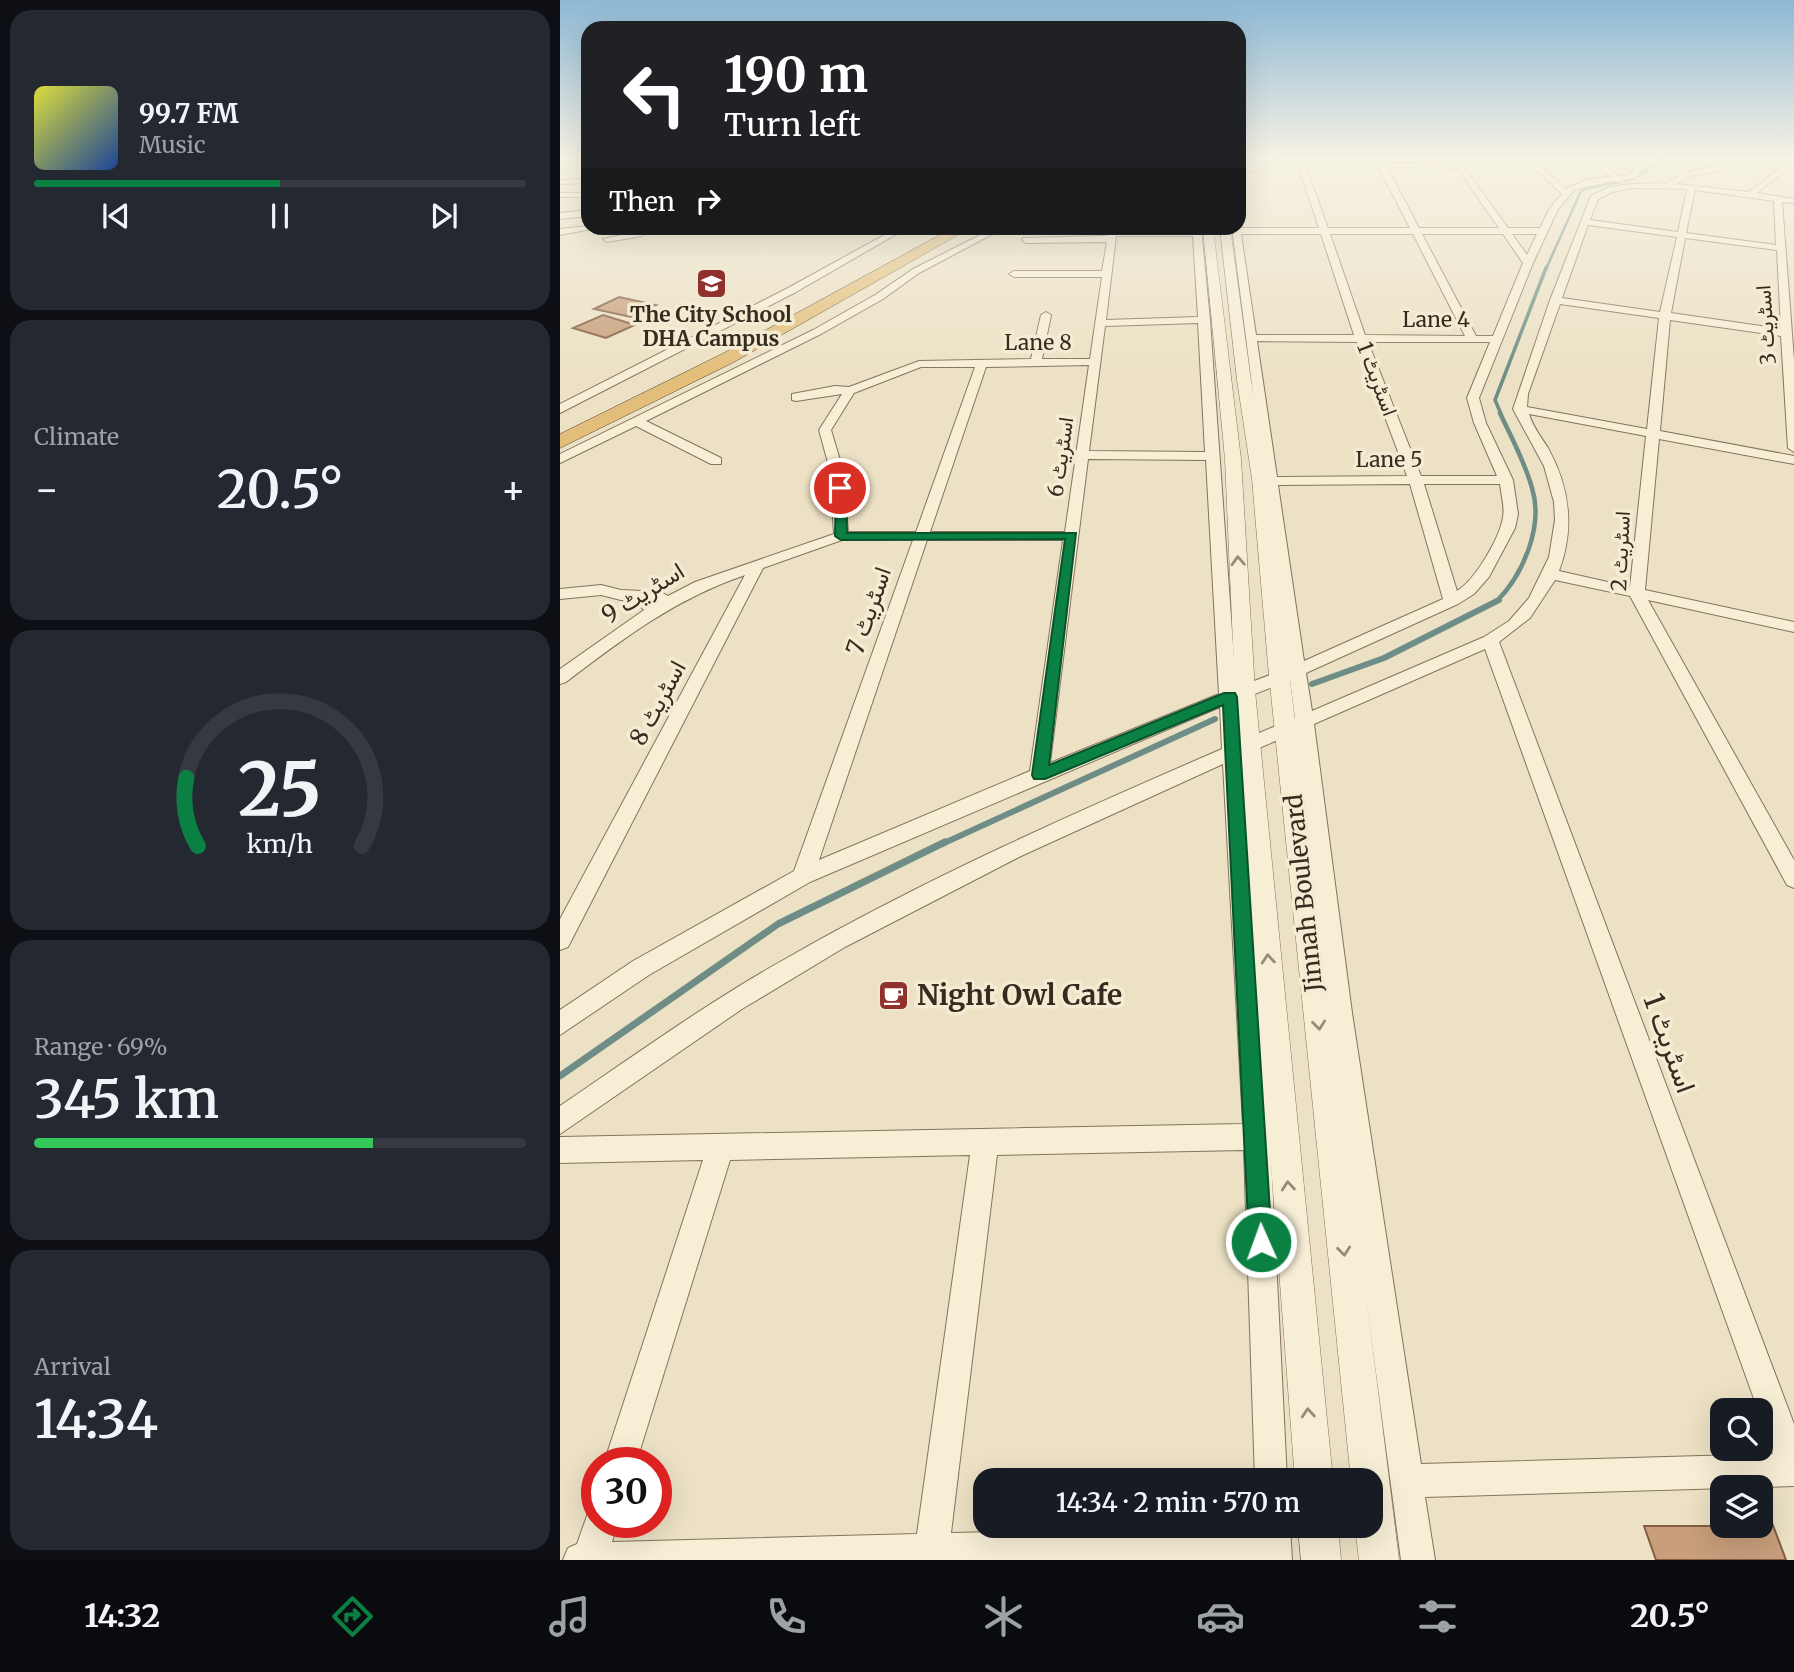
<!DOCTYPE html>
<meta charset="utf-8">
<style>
:root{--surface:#171b24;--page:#242831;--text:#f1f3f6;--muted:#9ea1a6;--line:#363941;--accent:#0b8043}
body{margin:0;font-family:Merriweather,Vazirmatn,serif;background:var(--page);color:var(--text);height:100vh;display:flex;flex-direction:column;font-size:26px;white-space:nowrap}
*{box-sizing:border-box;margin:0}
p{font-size:23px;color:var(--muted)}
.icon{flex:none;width:38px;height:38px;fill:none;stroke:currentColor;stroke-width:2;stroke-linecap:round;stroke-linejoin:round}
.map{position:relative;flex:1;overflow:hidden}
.drawer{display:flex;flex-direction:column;gap:10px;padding:10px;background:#0d0f14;width:560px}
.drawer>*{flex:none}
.top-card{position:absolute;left:21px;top:21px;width:665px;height:214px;border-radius:21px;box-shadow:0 7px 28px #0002;background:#202124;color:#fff;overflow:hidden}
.tools{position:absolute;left:1150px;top:1398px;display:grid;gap:14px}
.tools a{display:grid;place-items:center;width:63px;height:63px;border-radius:14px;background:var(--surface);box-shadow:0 7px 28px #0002;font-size:35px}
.speed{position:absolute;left:21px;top:1447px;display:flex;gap:14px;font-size:35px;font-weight:700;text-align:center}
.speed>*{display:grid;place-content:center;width:91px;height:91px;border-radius:50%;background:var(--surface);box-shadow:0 7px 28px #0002;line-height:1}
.speed .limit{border:10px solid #d22;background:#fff;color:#111}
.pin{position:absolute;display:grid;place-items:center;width:60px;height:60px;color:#fff;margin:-30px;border:4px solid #fff;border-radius:50%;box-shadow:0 2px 7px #0007}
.me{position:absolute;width:77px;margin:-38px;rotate:358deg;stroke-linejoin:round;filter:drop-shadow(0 0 5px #0008)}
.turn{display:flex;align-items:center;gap:24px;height:147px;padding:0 28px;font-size:32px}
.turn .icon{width:91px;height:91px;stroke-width:2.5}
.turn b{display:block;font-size:49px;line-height:60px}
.then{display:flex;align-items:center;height:66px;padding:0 28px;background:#0003;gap:14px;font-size:26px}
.big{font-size:52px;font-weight:600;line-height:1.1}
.drawer .tile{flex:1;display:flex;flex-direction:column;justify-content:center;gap:10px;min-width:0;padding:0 24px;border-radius:21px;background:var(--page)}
.drawer .dial{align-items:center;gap:0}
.dial svg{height:182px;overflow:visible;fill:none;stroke:var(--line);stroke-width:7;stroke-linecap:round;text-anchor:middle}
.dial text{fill:var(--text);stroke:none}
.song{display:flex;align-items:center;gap:21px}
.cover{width:84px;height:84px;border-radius:10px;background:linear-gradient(135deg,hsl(60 70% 55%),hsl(220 70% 35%))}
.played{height:7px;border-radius:4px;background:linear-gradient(90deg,var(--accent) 50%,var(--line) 50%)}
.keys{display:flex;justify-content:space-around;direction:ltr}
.heat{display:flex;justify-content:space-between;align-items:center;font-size:38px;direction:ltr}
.charge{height:10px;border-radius:5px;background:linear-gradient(90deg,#34c759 69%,var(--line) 0)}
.trip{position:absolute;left:413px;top:1468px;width:410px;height:70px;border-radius:21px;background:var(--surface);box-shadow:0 7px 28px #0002;font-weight:600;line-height:70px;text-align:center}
.tab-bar{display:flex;height:112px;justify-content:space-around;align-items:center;background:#090b0e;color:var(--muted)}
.tab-bar .icon{width:49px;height:49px}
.tab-bar .on{color:var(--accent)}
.tab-bar b{font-size:32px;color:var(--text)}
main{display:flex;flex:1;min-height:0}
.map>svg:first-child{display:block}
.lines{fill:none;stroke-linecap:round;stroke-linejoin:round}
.stream-far4{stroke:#6d8d86;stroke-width:2.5}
.stream-far3{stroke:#6d8d86;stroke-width:3.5}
.stream-far2{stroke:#6d8d86;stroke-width:4.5}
.stream-far1{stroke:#6d8d86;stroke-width:6}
.stream{stroke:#6d8d86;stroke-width:7}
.building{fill:#c89e7b;stroke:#835e42;stroke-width:2}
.minor-casing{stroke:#85735b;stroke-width:2}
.tertiary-casing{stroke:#85735b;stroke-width:1}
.trunk-casing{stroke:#53412f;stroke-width:1}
.minor{fill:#f7eed6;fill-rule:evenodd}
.tertiary{fill:#f7eed6;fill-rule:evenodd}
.trunk{fill:#e2be7a;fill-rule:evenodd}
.oneway{stroke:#968c7a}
.route{fill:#0b8043;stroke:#07532c;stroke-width:2}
.labels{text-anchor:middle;stroke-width:7;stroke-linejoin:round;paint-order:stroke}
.far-poi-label{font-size:21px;font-weight:bold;fill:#362b1e;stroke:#f4ebd3}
.far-street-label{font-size:21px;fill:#362b1e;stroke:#f4ebd3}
.street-label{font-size:24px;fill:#362b1e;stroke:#f4ebd3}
.near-poi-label{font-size:28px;font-weight:bold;fill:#362b1e;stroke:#f4ebd3;text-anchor:start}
.near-street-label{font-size:28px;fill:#362b1e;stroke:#f4ebd3}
</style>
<main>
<section class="drawer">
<div class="tile">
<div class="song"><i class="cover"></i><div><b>99.7 FM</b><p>Music</p></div></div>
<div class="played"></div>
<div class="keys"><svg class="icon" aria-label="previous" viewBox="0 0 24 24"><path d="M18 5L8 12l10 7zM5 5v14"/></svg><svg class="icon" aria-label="pause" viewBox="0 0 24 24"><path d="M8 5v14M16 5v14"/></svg><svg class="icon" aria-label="next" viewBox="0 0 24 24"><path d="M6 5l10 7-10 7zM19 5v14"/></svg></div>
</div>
<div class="tile"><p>Climate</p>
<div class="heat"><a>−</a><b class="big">20.5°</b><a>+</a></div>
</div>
<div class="tile dial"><svg viewBox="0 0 100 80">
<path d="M14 69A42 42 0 1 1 86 69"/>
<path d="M14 69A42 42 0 0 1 9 39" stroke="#0b8043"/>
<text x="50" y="56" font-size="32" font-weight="700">25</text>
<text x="50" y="72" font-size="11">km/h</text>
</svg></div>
<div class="tile"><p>Range · 69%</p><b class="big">345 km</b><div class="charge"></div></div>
<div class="tile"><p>Arrival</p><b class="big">14:34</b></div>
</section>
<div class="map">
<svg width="1234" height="1560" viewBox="0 0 1234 1560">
<rect width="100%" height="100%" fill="#ece1c4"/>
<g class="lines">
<path class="stream-far4" d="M 986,269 L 1021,191 C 1054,180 1078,186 1102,156"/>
<polyline class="stream-far3" points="941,414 935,400 986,268"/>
<path class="stream-far2" d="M 936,602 C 963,575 984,526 972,488 C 965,462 951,437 940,413"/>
<g class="stream-far1">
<polyline points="752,684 824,658 939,600"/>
<polyline points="382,844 655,719"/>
</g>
<polyline class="stream" points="0,1076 218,924 385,842"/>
</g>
<g class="building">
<polygon points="59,297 96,305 71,317 34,309"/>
<polygon points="43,315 75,325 46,338 13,328"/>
<polygon points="1202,1496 1226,1560 1096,1560 1084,1526 1200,1526"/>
</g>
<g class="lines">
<defs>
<g id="minor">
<polygon points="13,156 28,158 28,163 14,158"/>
<path d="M 736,156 L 750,156 L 743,159 L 768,228 L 850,228 L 813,156 L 821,156 L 824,163 L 894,164 L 888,156 L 896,156 L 948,228 L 980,228 L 990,208 L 1002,194 L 962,156 L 970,156 L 1006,189 L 1028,179 L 1050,177 L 1025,156 L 1034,156 L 1058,176 L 1068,175 L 1090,156 L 1098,156 L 1073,179 L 1063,180 L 1064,184 L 1055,181 L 1015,189 L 998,209 L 973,263 L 919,398 L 926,423 L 953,480 L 958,514 L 955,528 L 929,577 L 914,594 L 898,604 L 746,673 L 752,711 L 924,637 L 949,621 L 969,598 L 989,557 L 995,520 L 994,502 L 984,466 L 953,409 L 990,300 L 1031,196 L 1050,187 L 1073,184 L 1106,183 L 1125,172 L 1155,166 L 1161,156 L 1169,156 L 1161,170 L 1130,176 L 1116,184 L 1189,192 L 1234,157 L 1234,163 L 1197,193 L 1234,199 L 1234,203 L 1222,202 L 1234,360 L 1234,452 L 1228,448 L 1221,336 L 1110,320 L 1100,431 L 1234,456 L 1234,464 L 1099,439 L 1085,590 L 1234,622 L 1234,632 L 1088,600 L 1234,860 L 1234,888 L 1227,885 L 1070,596 L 995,580 L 970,618 L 939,642 L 1234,1424 L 1234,1486 L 865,1497 L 875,1560 L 841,1560 L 768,1013 L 736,732 L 681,756 L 710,1137 L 727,1480 L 695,1480 L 684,1150 L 437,1155 L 391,1533 L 730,1526 L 732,1560 L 3,1560 L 8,1548 L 17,1544 L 29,1510 L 37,1507 L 37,1522 L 58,1522 L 52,1542 L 357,1534 L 410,1155 L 170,1160 L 76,1463 L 44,1463 L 143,1160 L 0,1163 L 0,1137 L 683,1124 L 663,764 L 461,856 L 285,947 L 182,1009 L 0,1134 L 0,1106 C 75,1055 148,1002 227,958 C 367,878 514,813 662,749 L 660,707 L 250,882 L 89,975 L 0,1035 L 0,1010 L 73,961 L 234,871 L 353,540 L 282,540 L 203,568 L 8,947 L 0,950 L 0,919 L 185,575 C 115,599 64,638 6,682 L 0,684 L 0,669 L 84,610 L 80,606 L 85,601 L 61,600 L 41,595 L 0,599 L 0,589 L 41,585 L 61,590 L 101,592 L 108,596 L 135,582 L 274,534 L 270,470 L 259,430 L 282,394 L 236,401 L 232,400 L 232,394 L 275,386 L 289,387 L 359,361 L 471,359 L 481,315 L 486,312 L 491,315 L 482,359 L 530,359 L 542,277 L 454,277 L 449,274 L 454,271 L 542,271 L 547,242 L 466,243 L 462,240 L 463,238 L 547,236 L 549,228 L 557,228 L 557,230 L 633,230 L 633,228 L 641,228 L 650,320 L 676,688 L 728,668 L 672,228 L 759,228 L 736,160 L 679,174 L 679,170 ZM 827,167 L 897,168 L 939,228 L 859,228 ZM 1073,188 L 1127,189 L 1118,232 L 1030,220 L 1038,199 L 1052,192 ZM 1135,190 L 1214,201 L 1216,245 L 1126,233 ZM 1028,225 L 1117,237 L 1100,312 L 1002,298 ZM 681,234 L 761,234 L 794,335 L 696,335 ZM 770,234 L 853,234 L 905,336 L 805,335 ZM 862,234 L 943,234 L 963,263 L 933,336 L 916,336 ZM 952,234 L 977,234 L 967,255 ZM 556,236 L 633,236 L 638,317 L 546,320 ZM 1125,238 L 1217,250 L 1221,329 L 1111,313 ZM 1000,304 L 1099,318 L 1087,429 L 967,407 L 968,394 ZM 638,323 L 645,452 L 529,451 L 545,326 ZM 697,341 L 797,342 L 847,476 L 717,477 ZM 808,342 L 930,342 L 907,398 L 914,423 L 937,476 L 861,476 ZM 529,365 L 505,532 L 370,532 L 426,367 ZM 361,367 L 415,367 L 356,532 L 288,532 L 283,470 L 271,430 L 294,393 ZM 969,414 L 1086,436 L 1070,587 L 999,571 C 1015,528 1010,488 988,448 C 981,437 973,427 969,414 ZM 528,459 L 646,460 L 659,694 L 490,763 ZM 850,484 L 883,599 L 744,661 L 718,485 ZM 864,484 L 940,484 C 941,495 945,507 943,517 C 940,538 915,580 897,591 ZM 367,540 L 503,540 L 470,771 L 259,860 ZM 925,649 L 1198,1410 L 1200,1410 L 1200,1419 L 1213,1454 L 861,1464 L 792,1013 L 754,724 ZM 730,680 L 735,718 L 680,741 L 677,701 Z"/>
<polygon points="28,179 28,183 0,184 0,180"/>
<rect x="0" y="193" width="28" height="4"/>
<polygon points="28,210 28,216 0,219 0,213"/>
<polygon points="28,226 36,228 0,235 0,229"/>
<polygon points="83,228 92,228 82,236 47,242 43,239 76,232"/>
<polygon points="337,228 347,228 236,292 0,413 0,404 228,288"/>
<polygon points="434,228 444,228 359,273 323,299 261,334 86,421 161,458 161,464 151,464 76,426 0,463 0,454 253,330 315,295 353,269"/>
</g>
<g id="tertiary">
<polygon points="643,228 653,228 681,459 695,691 773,1480 735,1480 675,691 665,459"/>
<polygon points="660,228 670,228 691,380 708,479 728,664 839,1560 799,1560 795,1526 810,1526 810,1480 791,1480 708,664 692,479 677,380"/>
<polygon points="738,1526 778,1526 781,1560 741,1560"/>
</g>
<polygon id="trunk" points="393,228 410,228 174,362 0,448 0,434 162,354"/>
</defs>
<use href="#minor" class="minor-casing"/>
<use href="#tertiary" class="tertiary-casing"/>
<use href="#trunk" class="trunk-casing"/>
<use href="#minor" class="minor"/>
<use href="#tertiary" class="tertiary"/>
<use href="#trunk" class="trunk"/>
</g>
<defs><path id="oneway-chevron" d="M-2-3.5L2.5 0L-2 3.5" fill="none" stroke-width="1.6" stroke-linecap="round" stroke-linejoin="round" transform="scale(1.75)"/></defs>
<g class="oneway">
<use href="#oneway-chevron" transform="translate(678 561) rotate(-93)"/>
<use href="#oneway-chevron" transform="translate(708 959) rotate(-95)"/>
<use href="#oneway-chevron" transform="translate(759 1025) rotate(84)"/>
<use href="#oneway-chevron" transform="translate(728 1186) rotate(-95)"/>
<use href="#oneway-chevron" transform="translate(784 1251) rotate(84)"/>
<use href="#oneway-chevron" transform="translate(748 1413) rotate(-95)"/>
</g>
<linearGradient id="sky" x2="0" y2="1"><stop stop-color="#8db8d5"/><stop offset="0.42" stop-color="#f6f2e4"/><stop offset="1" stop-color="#f6f2e4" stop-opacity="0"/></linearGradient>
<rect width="1234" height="374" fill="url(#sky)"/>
<polygon class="route" points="276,485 286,488 287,533 516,533 489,765 664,693 675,693 677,697 712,1242 709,1251 701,1254 693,1251 689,1242 663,705 485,779 474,779 472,775 505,539 281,540 275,536"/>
<defs>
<symbol id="school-square" viewBox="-11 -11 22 22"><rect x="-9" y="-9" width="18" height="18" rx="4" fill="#91312e" stroke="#f4ebd3"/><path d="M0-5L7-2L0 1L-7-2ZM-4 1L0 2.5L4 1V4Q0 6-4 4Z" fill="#fff"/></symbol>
<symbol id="cafe-square" viewBox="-11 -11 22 22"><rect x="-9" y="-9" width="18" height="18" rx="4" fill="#91312e" stroke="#f4ebd3"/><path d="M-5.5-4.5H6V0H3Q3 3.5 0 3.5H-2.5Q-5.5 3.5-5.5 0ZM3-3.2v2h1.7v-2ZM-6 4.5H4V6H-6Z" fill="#fff"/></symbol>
</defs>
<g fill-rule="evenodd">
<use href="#school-square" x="134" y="266" width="35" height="35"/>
<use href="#cafe-square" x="316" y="978" width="35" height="35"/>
</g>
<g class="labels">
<g class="far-poi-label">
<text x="151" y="322">The City School<tspan x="151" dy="24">DHA Campus</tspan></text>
</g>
<g class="far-street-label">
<text x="876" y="327">Lane 4</text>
<text transform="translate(1206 325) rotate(-94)" y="7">اسٹریٹ 3</text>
<text x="478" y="350">Lane 8</text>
<text transform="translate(817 379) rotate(69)" y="7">اسٹریٹ 1</text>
<text transform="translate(501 457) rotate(-82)" y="7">اسٹریٹ 6</text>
<text x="829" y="467">Lane 5</text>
<text transform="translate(1061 551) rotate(-87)" y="7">اسٹریٹ 2</text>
</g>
<g class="street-label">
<text transform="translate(83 593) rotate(-32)" y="8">اسٹریٹ 9</text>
<text transform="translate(309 611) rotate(-71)" y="8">اسٹریٹ 7</text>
<text transform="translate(98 703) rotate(-62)" y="8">اسٹریٹ 8</text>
<text transform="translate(744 893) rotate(-96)" y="8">Jinnah Boulevard</text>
</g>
<g class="near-poi-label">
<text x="357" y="1005">Night Owl Cafe</text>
</g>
<g class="near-street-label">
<text transform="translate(1110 1043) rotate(70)" y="10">اسٹریٹ 1</text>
</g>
</g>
</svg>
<div class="tools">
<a><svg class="icon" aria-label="search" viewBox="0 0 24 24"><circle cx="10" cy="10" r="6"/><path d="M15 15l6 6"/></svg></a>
<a><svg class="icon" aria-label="layers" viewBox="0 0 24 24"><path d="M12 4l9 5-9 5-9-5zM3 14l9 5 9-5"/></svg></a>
</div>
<div class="speed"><div class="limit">30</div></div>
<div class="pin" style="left:280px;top:488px;background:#d93025"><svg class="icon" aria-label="arrive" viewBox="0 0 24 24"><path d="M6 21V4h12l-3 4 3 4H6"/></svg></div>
<svg class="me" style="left:701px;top:1242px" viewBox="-20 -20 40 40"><circle r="17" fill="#0b8043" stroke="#fff" stroke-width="3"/><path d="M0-11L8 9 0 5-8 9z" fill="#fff"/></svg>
<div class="trip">14:34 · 2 min · 570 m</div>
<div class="top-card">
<div class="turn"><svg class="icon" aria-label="left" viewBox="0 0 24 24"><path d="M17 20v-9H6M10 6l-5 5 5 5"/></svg><div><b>190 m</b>Turn left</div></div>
<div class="then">Then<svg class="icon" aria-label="right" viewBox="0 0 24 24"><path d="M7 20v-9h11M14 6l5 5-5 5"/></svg></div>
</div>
</div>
</main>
<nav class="tab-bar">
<b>14:32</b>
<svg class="icon on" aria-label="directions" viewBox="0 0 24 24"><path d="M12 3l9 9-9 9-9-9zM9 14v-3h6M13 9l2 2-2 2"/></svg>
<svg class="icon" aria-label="music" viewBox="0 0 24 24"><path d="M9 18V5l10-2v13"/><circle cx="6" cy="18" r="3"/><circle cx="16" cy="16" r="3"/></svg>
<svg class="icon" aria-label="phone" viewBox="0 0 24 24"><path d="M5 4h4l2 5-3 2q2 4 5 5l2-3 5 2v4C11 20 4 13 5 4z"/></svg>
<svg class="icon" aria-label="climate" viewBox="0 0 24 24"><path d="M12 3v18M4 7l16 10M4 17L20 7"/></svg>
<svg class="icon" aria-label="car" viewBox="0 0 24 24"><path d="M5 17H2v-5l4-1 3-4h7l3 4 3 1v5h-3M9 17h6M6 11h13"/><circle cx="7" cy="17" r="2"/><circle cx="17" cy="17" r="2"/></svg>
<svg class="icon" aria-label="filters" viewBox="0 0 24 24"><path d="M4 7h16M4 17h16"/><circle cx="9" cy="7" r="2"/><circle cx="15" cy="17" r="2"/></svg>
<b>20.5°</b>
</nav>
